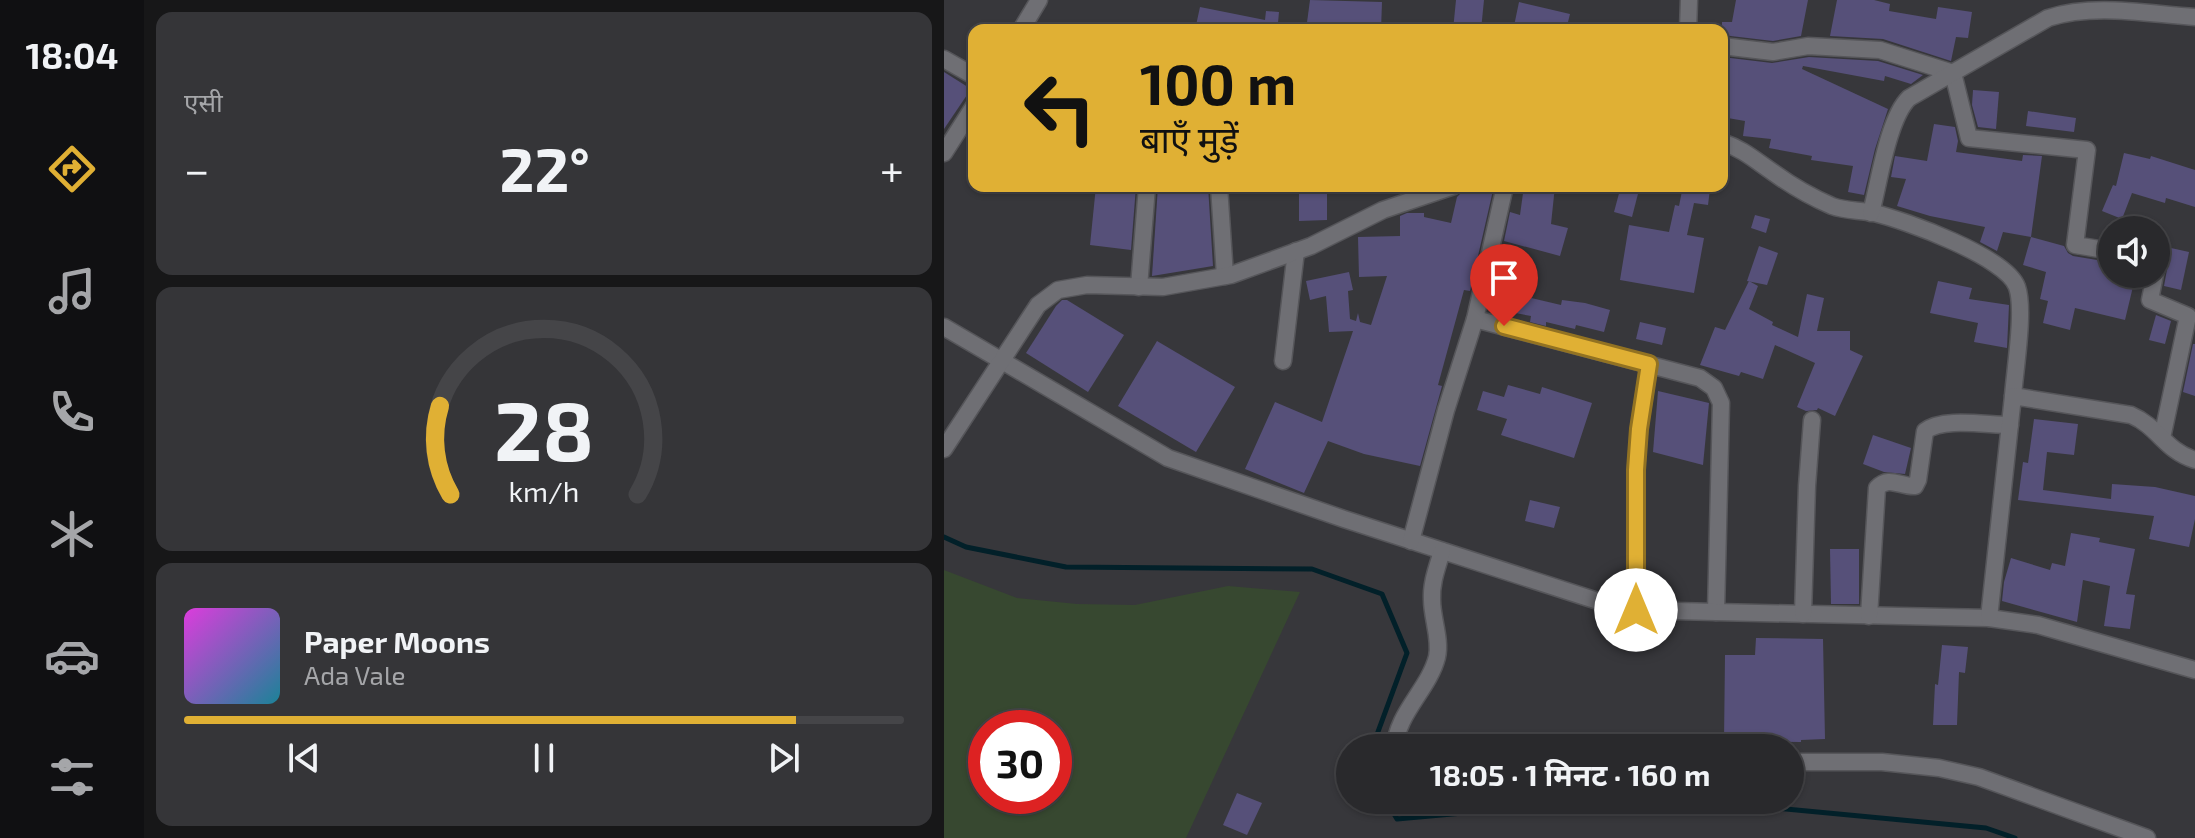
<!DOCTYPE html>
<html lang="hi">
<meta charset="utf-8">
<style>
:root{--surface:#29292c;--page:#353538;--text:#f1f3f6;--muted:#a5a6a9;--line:#454548;--accent:#e0b034}
body{margin:0;font-family:"Exo 2","Noto Sans Devanagari",sans-serif;background:var(--page);color:var(--text);height:100vh;display:flex;flex-direction:column;font-size:30px;white-space:nowrap}
*{box-sizing:border-box;margin:0}
p{font-size:26px;color:var(--muted)}
.icon{flex:none;width:44px;height:44px;fill:none;stroke:currentColor;stroke-width:2;stroke-linecap:round;stroke-linejoin:round}
.map{position:relative;flex:1;overflow:hidden}
.drawer{display:flex;flex-direction:column;gap:12px;padding:12px;background:#171718;width:800px}
.drawer>*{flex:none}
.hud{position:absolute;left:24px;top:24px;width:760px;height:168px;border-radius:16px;box-shadow:0 2px 6px #0004,0 0 0 2px var(--line);background:#e0b034;color:#111;overflow:hidden}
.fabs{position:absolute;left:1154px;top:216px;display:grid;gap:16px}
.fabs a{display:grid;place-items:center;width:72px;height:72px;border-radius:50%;background:var(--surface);box-shadow:0 2px 6px #0004,0 0 0 2px var(--line);font-size:40px}
.speed{position:absolute;left:24px;top:710px;display:flex;gap:16px;font-size:40px;font-weight:700;text-align:center}
.speed>*{display:grid;place-content:center;width:104px;height:104px;border-radius:50%;background:var(--surface);box-shadow:0 2px 6px #0004,0 0 0 2px var(--line);line-height:1}
.speed .limit{border:12px solid #d22;background:#fff;color:#111}
.pin{position:absolute;display:grid;place-items:center;width:68px;height:68px;color:#fff;margin:-82px -34px;border-radius:50% 50% 50% 0;rotate:-45deg;box-shadow:0 0 8px #0007}
.pin .icon{rotate:45deg}
.me{position:absolute;width:88px;margin:-44px;rotate:0deg;stroke-linejoin:round;filter:drop-shadow(0 0 6px #0008)}
.turn{display:flex;align-items:center;gap:28px;height:168px;padding:0 40px;font-size:36px}
.turn .icon{width:104px;height:104px;stroke-width:2.5}
.turn b{display:block;font-size:56px;line-height:68px}
.big{font-size:60px;font-weight:700;line-height:1.1}
.drawer .tile{flex:1;display:flex;flex-direction:column;justify-content:center;gap:12px;min-width:0;padding:0 28px;border-radius:16px;background:var(--page)}
.drawer .dial{align-items:center;gap:0}
.dial svg{height:208px;overflow:visible;fill:none;stroke:var(--line);stroke-width:7;stroke-linecap:round;text-anchor:middle}
.dial text{fill:var(--text);stroke:none}
.song{display:flex;align-items:center;gap:24px}
.cover{width:96px;height:96px;border-radius:12px;background:linear-gradient(135deg,hsl(300 70% 55%),hsl(190 70% 35%))}
.played{height:8px;border-radius:4px;background:linear-gradient(90deg,var(--accent) 85%,var(--line) 85%)}
.keys{display:flex;justify-content:space-around;direction:ltr}
.heat{display:flex;justify-content:space-between;align-items:center;font-size:44px;direction:ltr}
.trip{position:absolute;left:392px;top:734px;width:468px;height:80px;border-radius:40px;background:var(--surface);box-shadow:0 2px 6px #0004,0 0 0 2px var(--line);font-weight:700;line-height:80px;text-align:center}
main{display:flex;flex:1;min-height:0}
.menu{display:flex;flex-direction:column;width:144px;justify-content:space-around;align-items:center;background:#101012;color:var(--muted)}
.menu .icon{width:56px;height:56px}
.menu .active{color:var(--accent)}
.menu b{font-size:36px;color:var(--text)}
.map>svg:first-child{display:block}
.green{fill:#374830;fill-rule:evenodd}
.lines{fill:none;stroke-linecap:round;stroke-linejoin:round}
.stream{stroke:#022029;stroke-width:5}
.building{fill:#565079}
.street-casing{stroke:#56565a;stroke-width:19}
.street{stroke:#6f6f74;stroke-width:16}
.route-casing{stroke:#927222;stroke-width:20}
.route{stroke:#e0b034;stroke-width:14}
</style>
<main>
<nav class="menu">
<b>18:04</b>
<svg class="icon active" aria-label="directions" viewBox="0 0 24 24"><path d="M12 3l9 9-9 9-9-9zM9 14v-3h6M13 9l2 2-2 2"/></svg>
<svg class="icon" aria-label="music" viewBox="0 0 24 24"><path d="M9 18V5l10-2v13"/><circle cx="6" cy="18" r="3"/><circle cx="16" cy="16" r="3"/></svg>
<svg class="icon" aria-label="phone" viewBox="0 0 24 24"><path d="M5 4h4l2 5-3 2q2 4 5 5l2-3 5 2v4C11 20 4 13 5 4z"/></svg>
<svg class="icon" aria-label="climate" viewBox="0 0 24 24"><path d="M12 3v18M4 7l16 10M4 17L20 7"/></svg>
<svg class="icon" aria-label="car" viewBox="0 0 24 24"><path d="M5 17H2v-5l4-1 3-4h7l3 4 3 1v5h-3M9 17h6M6 11h13"/><circle cx="7" cy="17" r="2"/><circle cx="17" cy="17" r="2"/></svg>
<svg class="icon" aria-label="filters" viewBox="0 0 24 24"><path d="M4 7h16M4 17h16"/><circle cx="9" cy="7" r="2"/><circle cx="15" cy="17" r="2"/></svg>
</nav>
<section class="drawer">
<div class="tile"><p>एसी</p>
<div class="heat"><a>−</a><b class="big">22°</b><a>+</a></div>
</div>
<div class="tile dial"><svg viewBox="0 0 100 80">
<path d="M14 69A42 42 0 1 1 86 69"/>
<path d="M14 69A42 42 0 0 1 10 35" stroke="#e0b034"/>
<text x="50" y="56" font-size="32" font-weight="700">28</text>
<text x="50" y="72" font-size="11">km/h</text>
</svg></div>
<div class="tile">
<div class="song"><i class="cover"></i><div><b>Paper Moons</b><p>Ada Vale</p></div></div>
<div class="played"></div>
<div class="keys"><svg class="icon" aria-label="previous" viewBox="0 0 24 24"><path d="M18 5L8 12l10 7zM5 5v14"/></svg><svg class="icon" aria-label="pause" viewBox="0 0 24 24"><path d="M8 5v14M16 5v14"/></svg><svg class="icon" aria-label="next" viewBox="0 0 24 24"><path d="M6 5l10 7-10 7zM19 5v14"/></svg></div>
</div>
</section>
<div class="map">
<svg width="1251" height="838" viewBox="0 0 1251 838">
<rect width="100%" height="100%" fill="#37373b"/>
<path class="green" d="M 0,570 L 73,598 L 133,604 L 191,605 L 284,586 L 356,592 L 242,838 L 0,838 ZM 42,728 L 110,728 L 110,796 L 42,796 Z"/>
<g class="lines">
<g class="stream">
<polyline points="0,537 22,547 122,567 368,569 438,594 463,653 428,748"/>
<polyline points="442,800 453,819 530,812 779,803 1042,828 1071,838"/>
</g>
</g>
<g class="building">
<polygon points="366,0 438,2 437,30 362,30"/>
<polygon points="512,0 540,0 537,30 509,30"/>
<polygon points="792,0 864,0 857,36 829,41 778,35 778,22 788,22"/>
<polygon points="893,0 930,0 946,4 945,11 992,19 994,7 1028,12 1024,38 1012,37 1007,61 939,39 886,36"/>
<polygon points="575,2 626,14 622,30 588,30 570,26"/>
<polygon points="256,7 321,20 322,11 335,12 334,23 344,26 343,30 251,30"/>
<polygon points="778,57 828,63 865,57 934,61 979,75 967,84 941,76 940,81 859,66 858,69 944,109 931,149 920,195 904,192 909,166 867,160 868,156 825,148 827,139 799,136 801,121 778,117"/>
<polygon points="0,72 27,89 0,129"/>
<polygon points="1029,90 1055,92 1052,129 1034,127 1028,105"/>
<polygon points="1084,111 1132,118 1130,132 1082,126"/>
<polygon points="990,124 1011,127 1014,141 1012,152 1078,161 1079,155 1098,156 1087,237 1059,232 1053,251 1036,242 1041,227 986,216 953,206 962,179 947,177 951,156 983,161"/>
<polygon points="1180,153 1206,159 1207,156 1251,170 1251,207 1222,198 1221,203 1188,193 1178,219 1158,211 1169,185 1172,186"/>
<polygon points="152,186 192,186 187,250 146,245"/>
<polygon points="214,186 264,186 269,266 208,276"/>
<polygon points="534,186 550,186 526,291 520,290 494,385 498,386 476,466 420,454 384,441 360,493 301,469 331,402 378,422 409,331 385,332 382,296 366,300 362,281 405,272 409,290 404,291 406,319 412,321 414,313 416,322 427,325 443,276 415,277 414,237 456,236 456,216 463,213 480,213 480,217 507,223 513,197 521,189"/>
<polygon points="580,186 611,186 607,224 624,228 616,256 560,241 566,212 576,215"/>
<polygon points="677,186 696,186 688,217 670,212"/>
<polygon points="739,186 766,189 764,205 750,203 743,235 760,238 750,293 676,280 685,225 725,232 731,205 735,206"/>
<polygon points="355,192 383,192 383,220 355,221"/>
<polygon points="811,215 826,219 822,233 807,228"/>
<polygon points="1087,237 1120,246 1124,253 1129,256 1159,261 1168,258 1168,274 1192,274 1181,320 1131,308 1126,330 1099,323 1104,301 1096,299 1102,272 1079,265"/>
<polygon points="815,246 834,253 823,285 803,281"/>
<polygon points="1227,248 1245,252 1237,290 1220,286"/>
<polygon points="568,281 586,287 583,297 617,305 618,300 641,303 666,310 660,332 632,325 631,329 602,322 602,326 586,322 587,316 561,311"/>
<polygon points="805,281 814,286 805,309 829,322 828,325 854,337 863,294 880,298 873,331 906,331 906,350 919,356 891,416 874,408 873,410 862,411 853,407 871,363 831,345 819,379 797,372 795,376 756,365 771,327 781,330"/>
<polygon points="994,281 1028,288 1025,299 1065,305 1063,348 1030,342 1034,323 986,313"/>
<polygon points="118,300 123,300 180,335 144,392 82,353 112,306"/>
<polygon points="1212,315 1227,321 1221,344 1205,340"/>
<polygon points="696,322 722,328 718,345 692,339"/>
<polygon points="213,341 291,387 252,452 174,406"/>
<polygon points="1249,344 1251,344 1251,396 1239,392"/>
<polygon points="564,385 596,394 598,387 648,403 630,458 557,435 563,419 533,410 539,391 560,397"/>
<polygon points="714,391 765,403 759,465 709,452"/>
<polygon points="1090,419 1134,424 1130,455 1103,452 1099,490 1167,499 1168,484 1211,487 1251,496 1251,519 1245,547 1205,539 1210,516 1074,500 1079,462 1084,463"/>
<polygon points="929,435 967,448 961,474 940,472 919,464"/>
<polygon points="586,500 616,507 610,528 581,521"/>
<polygon points="1127,533 1156,538 1155,542 1191,549 1182,594 1191,595 1186,629 1160,626 1166,586 1139,580 1133,622 1058,601 1060,582 1067,558 1106,570 1108,563 1121,566"/>
<polygon points="886,549 915,549 915,604 887,604"/>
<polygon points="812,638 879,639 881,739 857,740 857,742 780,741 781,655 811,655"/>
<polygon points="998,645 1024,647 1021,673 1015,672 1013,725 989,725 991,684 994,685"/>
<polygon points="293,793 318,803 303,835 279,825"/>
</g>
<g class="lines">
<defs>
<g id="street">
<polyline points="77,30 95,0"/>
<polyline points="744,30 745,0"/>
<polyline points="778,46 829,52 864,46 936,50 1009,73 1025,138 1143,150 1131,245 1161,250"/>
<polyline points="0,59 30,76"/>
<path d="M 778,142 C 799,149 812,161 830,173 C 848,186 867,197 888,206 C 901,211 916,210 930,213 C 960,220 1063,257 1073,287 C 1081,309 1071,369 1069,396"/>
<polyline points="0,153 30,106"/>
<polyline points="275,186 281,276"/>
<path d="M 927,213 C 935,183 944,118 965,98 L 1104,18 C 1150,3 1204,14 1251,17"/>
<polyline points="1212,271 1216,251"/>
<polyline points="1211,274 1206,300 1244,316 1218,438"/>
<polyline points="195,287 203,186"/>
<polyline points="531,319 756,378 770,388 777,403 772,612"/>
<polyline points="0,327 224,458 400,519 663,604 692,610 772,612 1045,618 1094,625 1251,670"/>
<polyline points="339,361 352,251"/>
<polyline points="0,449 94,305 114,290 143,285 219,287 287,275 367,246 439,210 510,186"/>
<polyline points="467,541 502,410 531,319 561,186"/>
<polyline points="692,610 692,470 695,429 705,364"/>
<polyline points="859,614 863,486 868,420"/>
<path d="M 925,616 L 933,488 C 945,475 956,487 971,486 L 974,480 L 981,431 C 999,417 1042,425 1066,425"/>
<path d="M 1045,618 L 1069,396 L 1187,415 C 1215,427 1220,450 1251,460"/>
<path d="M 451,748 C 452,714 485,689 493,657 C 497,639 488,618 488,600 C 487,583 493,568 498,551"/>
<polyline points="846,762 938,762 995,768 1035,777 1203,838"/>
</g>
</defs>
<use href="#street" class="street-casing"/>
<use href="#street" class="street"/>
</g>
<g class="lines">
<defs>
<polyline id="route" points="560,326 705,364 695,429 692,470 692,610"/>
</defs>
<use href="#route" class="route-casing"/>
<use href="#route" class="route"/>
</g>
</svg>
<div class="fabs">
<a><svg class="icon" aria-label="sound" viewBox="0 0 24 24"><path d="M4 9h4l5-4v14l-5-4H4zM17 9q2 3 0 6"/></svg></a>
</div>
<div class="speed"><div class="limit">30</div></div>
<div class="pin" style="left:560px;top:326px;background:#d93025"><svg class="icon" aria-label="arrive" viewBox="0 0 24 24"><path d="M6 21V4h12l-3 4 3 4H6"/></svg></div>
<svg class="me" style="left:692px;top:610px" viewBox="-20 -20 40 40"><circle r="19" fill="#fff"/><path d="M0-13L10 11 0 6-10 11z" fill="#e0b034"/></svg>
<div class="trip">18:05 · 1 मिनट · 160 m</div>
<div class="hud">
<div class="turn"><svg class="icon" aria-label="left" viewBox="0 0 24 24"><path d="M17 20v-9H6M10 6l-5 5 5 5"/></svg><div><b>100 m</b>बाएँ मुड़ें</div></div>
</div>
</div>
</main>
